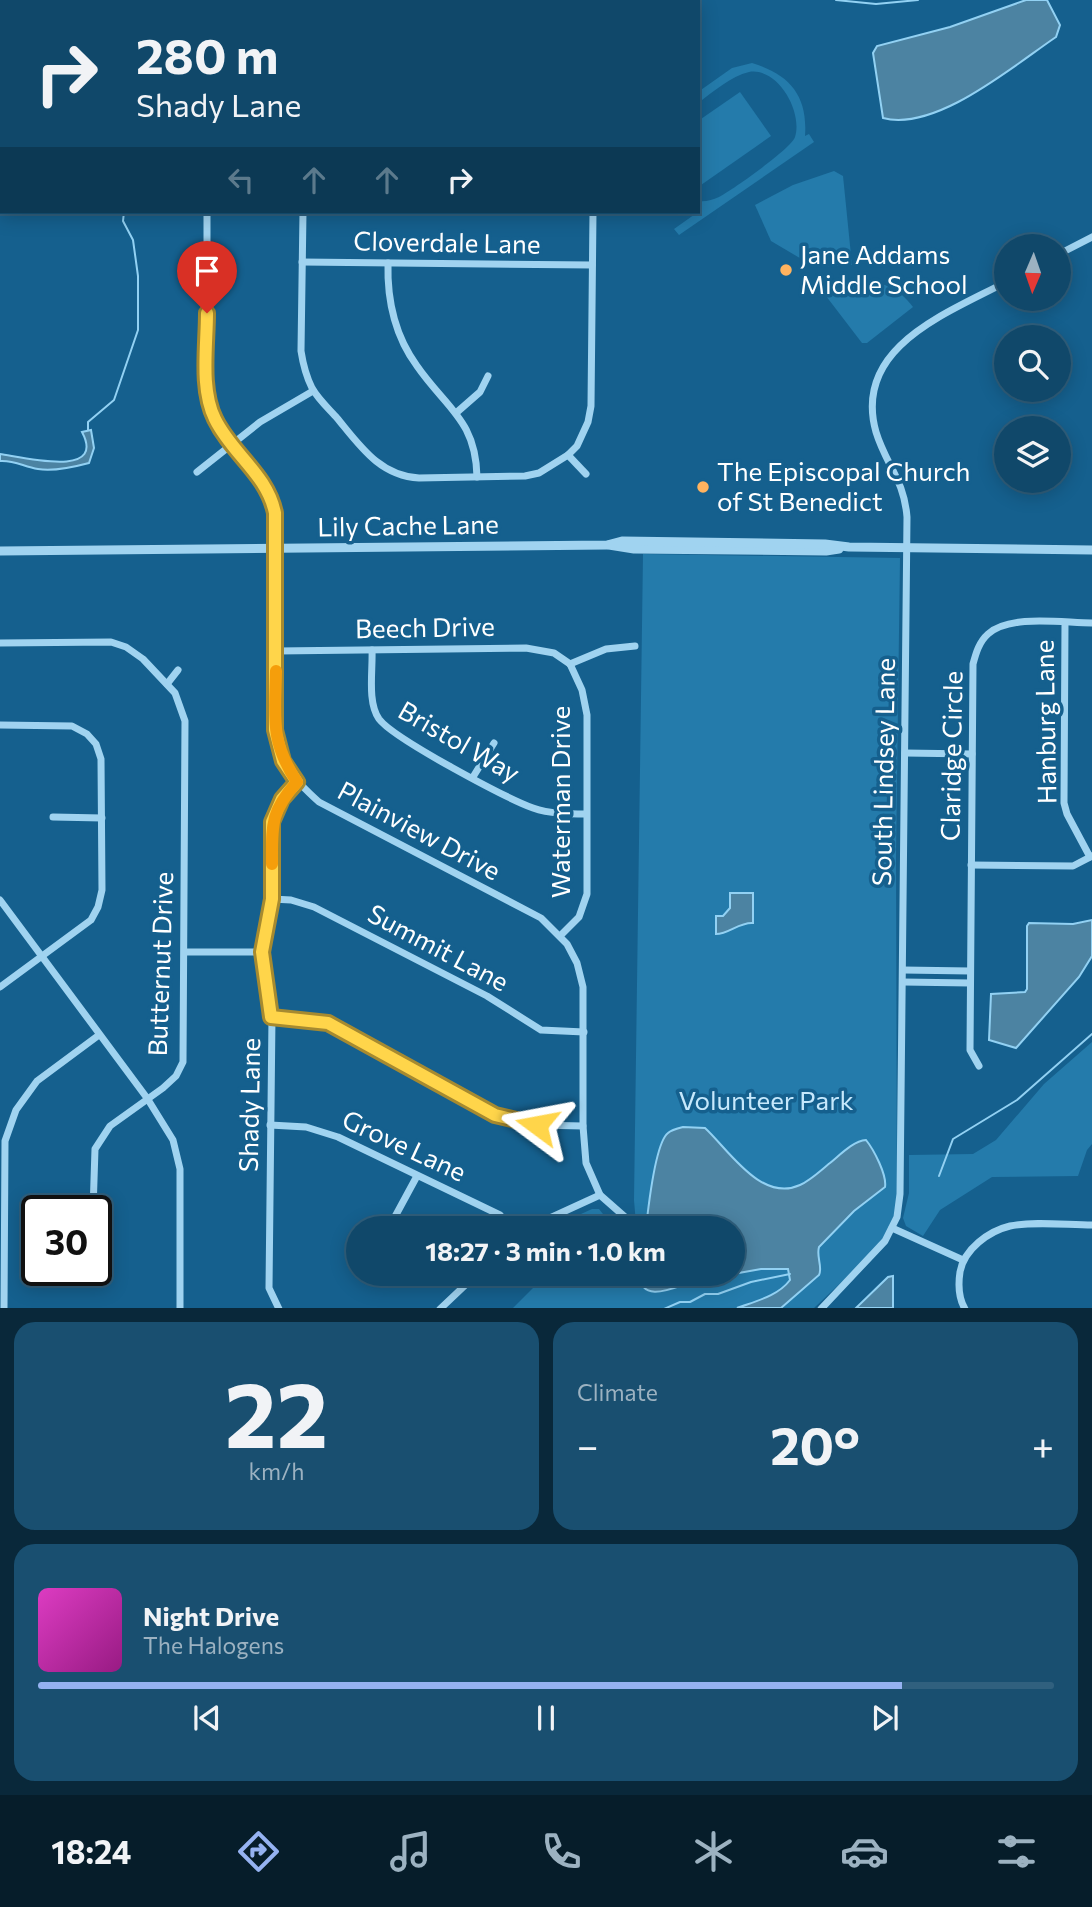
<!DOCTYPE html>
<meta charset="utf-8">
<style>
:root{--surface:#10486a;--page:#194f70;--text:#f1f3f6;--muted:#9cb2c1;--line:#30607e;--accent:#95b2f1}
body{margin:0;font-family:Commissioner,sans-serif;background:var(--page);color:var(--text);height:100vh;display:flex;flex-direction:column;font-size:26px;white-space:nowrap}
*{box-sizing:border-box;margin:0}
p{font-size:23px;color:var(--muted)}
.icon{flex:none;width:38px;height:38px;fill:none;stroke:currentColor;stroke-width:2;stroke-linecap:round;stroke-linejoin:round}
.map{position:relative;height:1308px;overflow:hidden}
.drawer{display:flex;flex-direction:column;gap:14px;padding:14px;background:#09283a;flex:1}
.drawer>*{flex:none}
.banner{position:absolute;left:0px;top:0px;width:700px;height:214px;box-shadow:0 4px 18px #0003,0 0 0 2px var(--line);background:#10486a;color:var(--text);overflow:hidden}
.needle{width:46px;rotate:182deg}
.buttons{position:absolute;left:994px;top:234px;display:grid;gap:14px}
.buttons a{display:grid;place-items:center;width:77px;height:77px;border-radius:50%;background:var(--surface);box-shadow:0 4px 18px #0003,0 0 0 2px var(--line);font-size:35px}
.speed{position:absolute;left:21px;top:1195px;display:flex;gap:14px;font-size:35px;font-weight:700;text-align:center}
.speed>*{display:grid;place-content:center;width:91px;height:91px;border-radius:50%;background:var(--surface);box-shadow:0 4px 18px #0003,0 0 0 2px var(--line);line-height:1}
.speed .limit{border:4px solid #111;border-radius:10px;background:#fff;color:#111}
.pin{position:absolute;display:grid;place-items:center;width:60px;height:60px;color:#fff;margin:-72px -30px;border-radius:50% 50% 50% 0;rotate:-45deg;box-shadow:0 0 7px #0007}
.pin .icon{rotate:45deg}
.me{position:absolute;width:77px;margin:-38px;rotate:283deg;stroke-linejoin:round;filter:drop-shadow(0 0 5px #0008)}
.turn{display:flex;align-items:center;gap:24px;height:147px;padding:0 21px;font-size:32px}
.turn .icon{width:91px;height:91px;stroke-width:2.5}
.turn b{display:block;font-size:49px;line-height:60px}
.lanes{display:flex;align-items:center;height:66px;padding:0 21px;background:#0003;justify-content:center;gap:35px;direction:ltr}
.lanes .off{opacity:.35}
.big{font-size:52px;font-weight:700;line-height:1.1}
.drawer .card{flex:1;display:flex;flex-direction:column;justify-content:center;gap:10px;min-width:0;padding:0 24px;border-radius:21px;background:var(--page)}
.drawer .dial{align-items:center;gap:0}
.dial b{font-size:91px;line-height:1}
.song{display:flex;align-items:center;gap:21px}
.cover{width:84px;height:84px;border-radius:10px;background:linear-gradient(135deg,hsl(310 70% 55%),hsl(310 70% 35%))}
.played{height:7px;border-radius:4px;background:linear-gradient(90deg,var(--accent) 85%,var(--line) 85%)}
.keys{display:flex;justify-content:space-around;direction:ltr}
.heat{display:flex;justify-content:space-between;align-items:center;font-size:38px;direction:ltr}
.drawer .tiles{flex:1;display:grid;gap:14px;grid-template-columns:1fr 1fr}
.card:last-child{grid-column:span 2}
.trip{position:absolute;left:346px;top:1216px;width:399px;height:70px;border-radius:35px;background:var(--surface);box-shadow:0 4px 18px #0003,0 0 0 2px var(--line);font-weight:700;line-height:70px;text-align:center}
.menu{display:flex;height:112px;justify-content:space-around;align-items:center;background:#061d2a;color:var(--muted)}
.menu .icon{width:49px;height:49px}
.menu .selected{color:var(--accent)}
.menu b{font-size:32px;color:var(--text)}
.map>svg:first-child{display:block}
.green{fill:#247bab}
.water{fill:#4c83a2;stroke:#92d1f3;stroke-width:2}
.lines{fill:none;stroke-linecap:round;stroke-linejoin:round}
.stream{stroke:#92d1f3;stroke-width:2}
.minor{stroke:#a0d3f0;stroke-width:7}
.tertiary{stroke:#a0d3f0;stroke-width:9}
.route-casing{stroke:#a68a30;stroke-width:18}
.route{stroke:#ffd54a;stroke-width:12}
.slow{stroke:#f59e0b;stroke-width:12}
.poi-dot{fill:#ffb35f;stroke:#15608e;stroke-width:2.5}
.labels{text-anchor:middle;stroke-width:7;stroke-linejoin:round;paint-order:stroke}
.street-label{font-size:26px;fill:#fff;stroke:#15608e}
.poi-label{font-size:26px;fill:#fff;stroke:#15608e;text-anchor:start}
.park-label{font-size:26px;fill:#c6e8fc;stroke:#15608e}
</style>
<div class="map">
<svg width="1092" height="1309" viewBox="0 0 1092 1309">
<rect width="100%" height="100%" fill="#15608e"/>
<g class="green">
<path d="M 752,63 C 789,74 808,95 805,136 L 809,134 L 814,142 L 679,235 L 674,229 L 698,212 L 698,201 C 706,202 712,200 719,197 C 732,190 791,149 795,137 C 803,112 778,67 749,72 C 731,76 713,92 698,103 L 698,92 L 732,68 Z"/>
<polygon points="740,92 771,136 701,185 698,181 698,121"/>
<polygon points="834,171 843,176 852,265 815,267 771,241 755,205 793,185"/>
<path d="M 857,281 C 881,281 898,287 913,307 L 867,343 L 862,343 L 826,296 L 835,290 Z"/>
<polygon points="643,554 900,558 896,855 897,1214 885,1241 814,1308 512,1309 547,1274 733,1274 733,1228 624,1228 636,1224 634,1200"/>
<polygon points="1092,1042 1092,1144 1087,1150 1078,1176 992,1177 940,1210 923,1236 906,1226 903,1218 909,1193 909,1155 973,1154 996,1140 1044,1084"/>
<polygon points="592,1209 599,1209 614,1228 550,1228"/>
</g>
<g class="water">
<path d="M 1026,0 L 1047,0 L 1060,25 L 1056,37 C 1013,66 936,132 883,118 L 873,53 L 877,46 L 950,27 Z"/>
<path d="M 91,430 L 94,448 L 89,463 C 74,467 54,472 38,469 C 24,467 15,460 0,461 L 0,454 C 22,457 107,479 82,432 Z"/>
<path d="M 730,893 L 753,893 L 753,923 C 739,922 729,934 716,934 L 716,916 L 723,916 L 730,908 Z"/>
<polygon points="1092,920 1092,956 1079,977 1016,1048 989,1040 991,994 1025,992 1027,989 1027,926 1029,923 1073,924"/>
<path d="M 683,1127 L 705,1128 C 728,1149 761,1203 800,1185 C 811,1180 821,1170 830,1163 C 840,1155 853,1141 866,1140 C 874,1150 887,1175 885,1187 L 854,1211 L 819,1247 C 816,1257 823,1267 819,1275 L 781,1308 L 737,1308 C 756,1301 778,1296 790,1280 L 788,1269 L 761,1269 L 733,1274 L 733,1228 L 646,1228 C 648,1210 655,1143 668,1133 C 671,1130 679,1128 683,1127 Z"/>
<path d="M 640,1274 L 732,1274 C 718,1278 702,1279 689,1283 C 673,1288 640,1304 640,1274 Z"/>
<polygon points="893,1276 893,1308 856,1308 888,1277"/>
</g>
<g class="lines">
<g class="stream">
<polyline points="836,0 876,4 918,0"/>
<polyline points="211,2 212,0"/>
<polyline points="88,430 88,422 114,400 138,330 138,276 133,240 123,221 124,212"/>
<polyline points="939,1176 953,1139 1017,1100 1092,1034"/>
<polyline points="664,1309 680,1302 690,1302 705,1294 718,1294 751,1282 790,1274"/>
</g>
<g class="minor">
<path d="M 207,212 L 207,389 C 214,443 265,462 275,513 L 275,730 C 284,767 291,777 319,802 L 541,918 L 567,944 L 577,963 L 583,987 L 583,1126 L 586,1163 L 600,1195 L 625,1217"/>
<path d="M 303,212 L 301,351 C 303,364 306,376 312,388 C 318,399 329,409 337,418 C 360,446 380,476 419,478 L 525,476 L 539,473 L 568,455 L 577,446 L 588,422 L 591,406 L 593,212"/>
<polyline points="1059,254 1092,237"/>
<polyline points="302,262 592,265"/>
<path d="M 388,263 C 387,300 395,336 417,366 C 446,408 476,420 477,477"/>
<polyline points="456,413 480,392 488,376"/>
<polyline points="568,455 586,474"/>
<polyline points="197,472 260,422 313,391"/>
<polyline points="1065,623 1064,803 1067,814 1090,857"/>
<polyline points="0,643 111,642 126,647 143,659 175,693 185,721 183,1062 176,1076 163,1088 110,1126 95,1149 93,1211"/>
<path d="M 372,650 C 373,670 367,702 379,719 C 394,739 506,798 533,808 C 550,814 569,814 586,814"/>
<polyline points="277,651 526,648 554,653 570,664"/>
<polyline points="570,664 606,649 635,646"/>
<polyline points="167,684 178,670"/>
<polyline points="0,725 72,726 87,734 96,744 101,759 102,890 98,907 91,920 0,987"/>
<polyline points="905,753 972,754"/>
<polyline points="473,777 494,743"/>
<polyline points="53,817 102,818"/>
<polyline points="971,865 1073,866 1092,856"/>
<polyline points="272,899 291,900 314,907 487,996 541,1030 584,1032"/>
<polyline points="0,900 147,1098 173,1140 180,1169 180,1309"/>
<polyline points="561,935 579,917 587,894 587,715 582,690 570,664"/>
<polyline points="185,952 262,952"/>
<polyline points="903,970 970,971"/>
<polyline points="903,982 970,983"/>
<polyline points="272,1017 328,1023 495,1115 537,1125 583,1126"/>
<path d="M 979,1066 L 970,1050 L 973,664 C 976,653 979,642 988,634 C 1010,614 1063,623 1092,623"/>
<polyline points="270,1125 306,1127 338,1137 500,1215 510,1228"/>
<polyline points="380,1228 391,1224 417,1176"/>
<polyline points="528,1228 600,1195"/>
<polyline points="892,1228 963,1260"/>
<polyline points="4,1309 5,1141 16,1110 37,1081 99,1035"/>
<polyline points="279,1309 269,1288 272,1017 262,952 272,899 272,822 282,799 297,782"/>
<polyline points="440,1309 477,1274"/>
<path d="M 821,1309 L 885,1241 L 897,1217 L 900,1194 L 907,517 C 904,479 886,465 876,432 C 852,347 948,313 1006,282"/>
<path d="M 965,1309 C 958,1297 958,1285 960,1272 C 964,1249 989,1231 1010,1226 C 1034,1221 1067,1225 1092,1225"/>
</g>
<g class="tertiary">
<polyline points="609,545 634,549 826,551 839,549"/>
<polyline points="0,551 607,545 622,541 825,544 849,547 1092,550"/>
</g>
</g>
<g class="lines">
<defs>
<path id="route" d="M 207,313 C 207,346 200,389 215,419 C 232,454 267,474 275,513 L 275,730 L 283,761 L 297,782 L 282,799 L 272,822 L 272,899 L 262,952 L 271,1017 L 328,1023 L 495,1115 L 537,1125"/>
</defs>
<use href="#route" class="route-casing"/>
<use href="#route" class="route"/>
<path class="slow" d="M 272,864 C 272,826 270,812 297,782 C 270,741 275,718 276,671"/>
</g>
<g class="poi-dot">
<circle cx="786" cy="270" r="7"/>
<circle cx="703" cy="487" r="7"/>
</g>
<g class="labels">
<g class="street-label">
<text transform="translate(447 243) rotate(1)" y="9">Cloverdale Lane</text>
<text transform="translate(408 526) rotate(-1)" y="9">Lily Cache Lane</text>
<text transform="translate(425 628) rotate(-1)" y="9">Beech Drive</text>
<text transform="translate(1046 722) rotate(-91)" y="9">Hanburg Lane</text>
<text transform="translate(459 742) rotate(30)" y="9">Bristol Way</text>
<text transform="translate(952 756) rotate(-89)" y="9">Claridge Circle</text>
<text transform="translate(884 772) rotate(-89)" y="9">South Lindsey Lane</text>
<text transform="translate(561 802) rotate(-90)" y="9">Waterman Drive</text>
<text transform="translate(419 831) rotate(28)" y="9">Plainview Drive</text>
<text transform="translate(438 948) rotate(28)" y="9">Summit Lane</text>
<text transform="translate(161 964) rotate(-88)" y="9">Butternut Drive</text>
<text transform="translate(250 1105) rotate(-89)" y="9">Shady Lane</text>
<text transform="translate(404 1146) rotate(25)" y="9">Grove Lane</text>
</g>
<g class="poi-label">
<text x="800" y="264">Jane Addams<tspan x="800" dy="30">Middle School</tspan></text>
<text x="717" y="481">The Episcopal Church<tspan x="717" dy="30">of St Benedict</tspan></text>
</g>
<g class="park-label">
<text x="766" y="1110">Volunteer Park</text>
</g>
</g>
</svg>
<div class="buttons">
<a><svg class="needle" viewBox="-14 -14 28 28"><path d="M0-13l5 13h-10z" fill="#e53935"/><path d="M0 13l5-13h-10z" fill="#9cb2c1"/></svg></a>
<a><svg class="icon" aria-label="search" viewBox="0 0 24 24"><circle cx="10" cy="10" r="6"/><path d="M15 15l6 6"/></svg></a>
<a><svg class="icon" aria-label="layers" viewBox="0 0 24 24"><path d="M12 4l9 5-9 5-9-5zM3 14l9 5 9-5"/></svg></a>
</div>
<div class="speed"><div class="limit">30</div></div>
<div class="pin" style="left:207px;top:313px;background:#d93025"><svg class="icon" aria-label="arrive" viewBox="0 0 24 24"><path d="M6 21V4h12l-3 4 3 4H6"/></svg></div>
<svg class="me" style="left:537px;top:1125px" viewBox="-20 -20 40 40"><path d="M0-17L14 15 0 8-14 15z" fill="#ffd54a" stroke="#fff" stroke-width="4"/></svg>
<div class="trip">18:27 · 3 min · 1.0 km</div>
<div class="banner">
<div class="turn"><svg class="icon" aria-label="right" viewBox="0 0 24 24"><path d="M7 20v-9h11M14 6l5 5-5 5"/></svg><div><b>280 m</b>Shady Lane</div></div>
<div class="lanes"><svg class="icon off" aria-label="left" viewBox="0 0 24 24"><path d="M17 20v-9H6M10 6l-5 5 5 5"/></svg><svg class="icon off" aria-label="ahead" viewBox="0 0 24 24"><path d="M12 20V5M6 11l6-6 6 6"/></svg><svg class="icon off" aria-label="ahead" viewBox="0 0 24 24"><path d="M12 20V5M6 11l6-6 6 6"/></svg><svg class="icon" aria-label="right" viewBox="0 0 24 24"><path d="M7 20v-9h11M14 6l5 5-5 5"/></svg></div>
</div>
</div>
<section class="drawer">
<div class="tiles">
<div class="card dial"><b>22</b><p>km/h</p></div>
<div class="card"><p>Climate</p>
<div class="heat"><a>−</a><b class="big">20°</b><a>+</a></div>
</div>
<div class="card">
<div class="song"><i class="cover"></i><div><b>Night Drive</b><p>The Halogens</p></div></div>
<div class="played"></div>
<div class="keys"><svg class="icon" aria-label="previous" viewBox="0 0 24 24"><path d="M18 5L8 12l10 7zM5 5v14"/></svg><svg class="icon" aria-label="pause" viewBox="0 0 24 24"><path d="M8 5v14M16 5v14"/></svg><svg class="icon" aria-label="next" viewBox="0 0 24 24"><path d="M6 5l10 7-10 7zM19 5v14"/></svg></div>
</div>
</div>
</section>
<nav class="menu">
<b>18:24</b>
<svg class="icon selected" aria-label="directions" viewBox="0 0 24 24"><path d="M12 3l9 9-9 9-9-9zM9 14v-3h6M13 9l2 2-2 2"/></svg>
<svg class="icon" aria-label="music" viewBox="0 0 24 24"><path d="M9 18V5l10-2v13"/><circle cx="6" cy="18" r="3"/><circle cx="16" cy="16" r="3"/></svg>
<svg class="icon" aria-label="phone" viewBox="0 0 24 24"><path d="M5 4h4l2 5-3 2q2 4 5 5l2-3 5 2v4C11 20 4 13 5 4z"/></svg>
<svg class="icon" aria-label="climate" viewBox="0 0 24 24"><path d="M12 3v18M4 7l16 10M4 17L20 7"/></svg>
<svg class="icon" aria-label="car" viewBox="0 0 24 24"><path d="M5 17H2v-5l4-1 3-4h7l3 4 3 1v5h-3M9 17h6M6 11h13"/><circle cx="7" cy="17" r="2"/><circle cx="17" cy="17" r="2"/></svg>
<svg class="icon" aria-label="filters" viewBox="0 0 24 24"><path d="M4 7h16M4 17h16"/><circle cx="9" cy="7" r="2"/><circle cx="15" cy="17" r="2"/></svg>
</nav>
